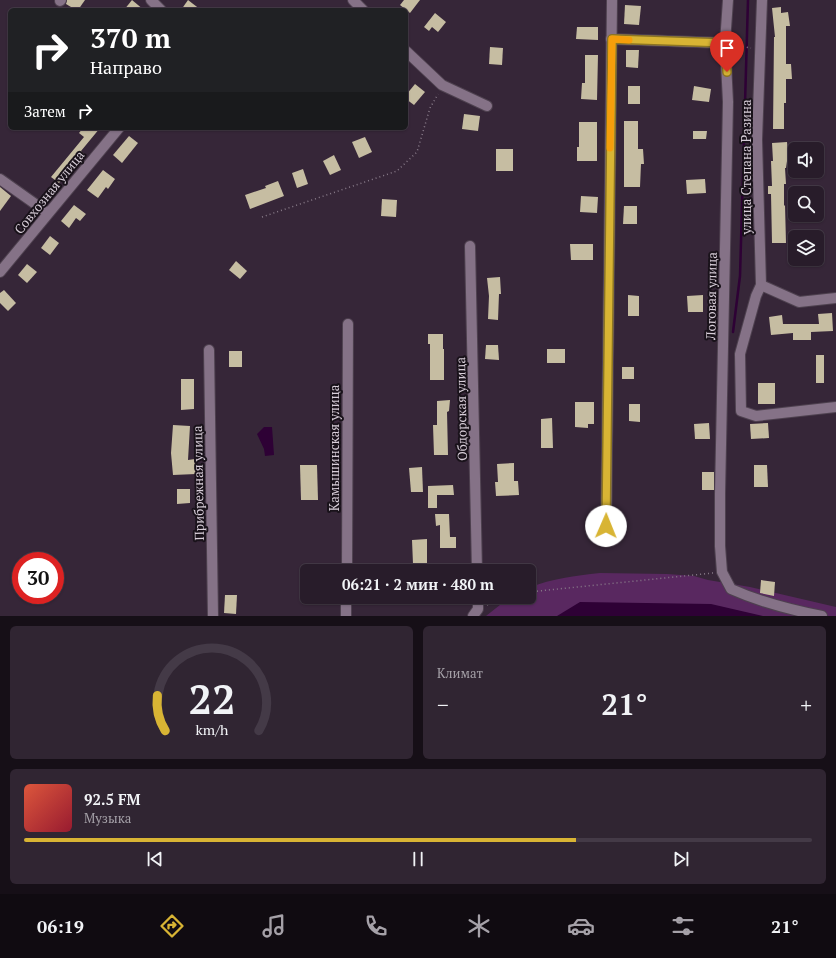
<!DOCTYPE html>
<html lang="ru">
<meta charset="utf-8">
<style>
:root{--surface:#281c2a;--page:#302532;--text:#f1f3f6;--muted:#a5a1a8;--line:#443a47;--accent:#d8b434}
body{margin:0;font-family:"PT Serif",serif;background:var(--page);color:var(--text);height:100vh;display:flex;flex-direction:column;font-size:15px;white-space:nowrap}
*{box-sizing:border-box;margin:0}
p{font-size:13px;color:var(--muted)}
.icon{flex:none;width:22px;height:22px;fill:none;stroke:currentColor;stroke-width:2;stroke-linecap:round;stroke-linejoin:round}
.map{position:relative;height:616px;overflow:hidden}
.sheet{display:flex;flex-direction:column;gap:10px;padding:10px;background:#160f17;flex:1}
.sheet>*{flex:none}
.guide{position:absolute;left:8px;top:8px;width:400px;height:122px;border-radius:6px;box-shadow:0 1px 3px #0004,0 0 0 1px var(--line);background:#202124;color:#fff;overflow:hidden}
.fabs{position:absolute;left:788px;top:142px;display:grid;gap:8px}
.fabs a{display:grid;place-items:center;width:36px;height:36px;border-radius:6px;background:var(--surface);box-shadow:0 1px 3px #0004,0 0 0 1px var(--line);font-size:20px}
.speed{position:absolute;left:12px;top:552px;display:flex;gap:8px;font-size:20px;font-weight:700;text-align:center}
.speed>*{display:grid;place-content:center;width:52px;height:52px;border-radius:50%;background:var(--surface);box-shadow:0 1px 3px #0004,0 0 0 1px var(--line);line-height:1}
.speed .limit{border:6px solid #d22;background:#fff;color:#111}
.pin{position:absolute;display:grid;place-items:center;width:34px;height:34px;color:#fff;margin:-41px -17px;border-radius:50% 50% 50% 0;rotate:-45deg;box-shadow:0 0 4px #0007}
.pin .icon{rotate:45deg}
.me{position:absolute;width:44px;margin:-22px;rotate:1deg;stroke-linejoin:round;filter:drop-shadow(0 0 3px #0008)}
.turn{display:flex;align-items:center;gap:14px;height:84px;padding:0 16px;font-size:18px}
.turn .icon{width:52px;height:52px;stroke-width:2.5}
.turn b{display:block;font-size:28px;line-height:34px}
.then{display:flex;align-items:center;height:38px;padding:0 16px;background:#0003;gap:8px;font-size:15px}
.big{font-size:30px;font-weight:800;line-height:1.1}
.sheet .widget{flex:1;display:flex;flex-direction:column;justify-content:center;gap:6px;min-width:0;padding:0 14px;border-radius:6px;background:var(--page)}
.sheet .dial{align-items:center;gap:0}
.dial svg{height:104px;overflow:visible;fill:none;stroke:var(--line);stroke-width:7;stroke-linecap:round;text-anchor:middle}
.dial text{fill:var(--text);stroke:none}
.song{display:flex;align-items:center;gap:12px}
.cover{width:48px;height:48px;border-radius:6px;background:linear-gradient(135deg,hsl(10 70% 55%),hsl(350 70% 35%))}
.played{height:4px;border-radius:2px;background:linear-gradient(90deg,var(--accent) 70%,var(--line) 70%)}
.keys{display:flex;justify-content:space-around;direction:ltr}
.heat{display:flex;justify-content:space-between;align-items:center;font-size:22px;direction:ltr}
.sheet .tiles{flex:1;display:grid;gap:10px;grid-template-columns:1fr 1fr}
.widget:last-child{grid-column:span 2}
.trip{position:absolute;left:300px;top:564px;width:236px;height:40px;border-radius:6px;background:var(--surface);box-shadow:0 1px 3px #0004,0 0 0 1px var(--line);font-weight:800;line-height:40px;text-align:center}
.tabs{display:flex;height:64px;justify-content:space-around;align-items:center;background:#100b11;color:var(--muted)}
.tabs .icon{width:28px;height:28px}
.tabs .current{color:var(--accent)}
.tabs b{font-size:18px;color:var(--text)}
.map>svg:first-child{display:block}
.green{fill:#592860}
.water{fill:#2e0135}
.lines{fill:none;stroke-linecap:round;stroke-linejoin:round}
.stream{stroke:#2e0135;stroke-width:2.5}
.building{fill:#c6bda2}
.minor-casing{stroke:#4e414f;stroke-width:12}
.path{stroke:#897c8a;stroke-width:1.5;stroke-dasharray:1 3;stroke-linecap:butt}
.minor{stroke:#857287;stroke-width:10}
.route-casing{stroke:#8c7522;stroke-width:10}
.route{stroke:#d8b434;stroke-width:7}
.slow{stroke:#f59e0b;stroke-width:7}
.labels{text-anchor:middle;stroke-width:4;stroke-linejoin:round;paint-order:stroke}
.street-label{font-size:13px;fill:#d8ced9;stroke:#19121a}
</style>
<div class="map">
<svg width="836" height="616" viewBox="0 0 836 616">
<rect width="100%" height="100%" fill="#362638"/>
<path class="green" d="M 600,573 L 667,574 L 694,576 L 708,580 L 750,587 L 836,607 L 836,616 L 486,616 L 510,597 L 529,597 L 529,588 C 553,578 574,576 600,573 Z"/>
<g class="water">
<polygon points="264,427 272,427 274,455 265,456 264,449 257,434"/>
<polygon points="580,602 711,604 763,616 557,616"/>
</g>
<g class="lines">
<polyline class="stream" points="733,332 740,276 748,0"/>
</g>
<g class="building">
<polygon points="67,0 85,0 78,10 76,10 66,4"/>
<polygon points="132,0 144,10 124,10"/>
<polygon points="188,0 201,10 181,10"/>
<polygon points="404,0 420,0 410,13 400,5"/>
<polygon points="625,5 641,6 639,25 624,24"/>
<polygon points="781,7 781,13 788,12 790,26 786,26 786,64 791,64 792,79 786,79 786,103 784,103 784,129 773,129 774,37 775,37 772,8"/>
<polygon points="435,13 446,22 438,32 432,27 429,31 424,27"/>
<polygon points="577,27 598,27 598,40 576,39"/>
<polygon points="490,47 503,48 502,65 489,64"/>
<polygon points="626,50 639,50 638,68 626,67"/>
<polygon points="585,55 598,55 597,100 581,99 582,83 585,83"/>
<polygon points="415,84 425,92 414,105 406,99 406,95"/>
<rect x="628" y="86" width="12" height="18"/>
<polygon points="694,86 711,89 709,102 692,100"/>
<polygon points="464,114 480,116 478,131 462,129"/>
<polygon points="624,121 638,121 638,149 643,149 644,164 641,164 640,187 624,187"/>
<polygon points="579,122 597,122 597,161 577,161 577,147 579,147"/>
<polygon points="83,128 100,128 81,151 84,154 59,183 51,177 84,137 79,133"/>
<polygon points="693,131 707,131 706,139 693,139"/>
<polygon points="129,136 138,143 122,163 113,155"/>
<polygon points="365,137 372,152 359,158 352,142"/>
<polygon points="787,142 788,154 786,168 785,168 786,184 784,184 784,206 785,205 786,243 772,243 771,194 768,194 768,186 772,186 771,161 773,161 772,143"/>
<rect x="496" y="149" width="17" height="22"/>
<polygon points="334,155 341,170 330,175 323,161"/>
<polygon points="303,169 308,184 297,188 292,173"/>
<polygon points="103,170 115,179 108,189 106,187 98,198 87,190"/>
<polygon points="705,179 706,193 687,194 686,180"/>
<polygon points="278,181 284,196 250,209 245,195 266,188 265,186"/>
<polygon points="0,187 11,196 0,211"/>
<polygon points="581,196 598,197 597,213 580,212"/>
<polygon points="382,199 397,200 396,217 381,216"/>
<polygon points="74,205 86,214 80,221 76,218 69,228 61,221"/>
<polygon points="624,206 637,206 637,224 623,224"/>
<polygon points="50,236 59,243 50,255 41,248"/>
<polygon points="570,244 593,244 593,260 571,260"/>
<polygon points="236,261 247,271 240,279 229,270"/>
<polygon points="27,264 37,272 27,283 18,275"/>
<polygon points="500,277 501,294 499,294 498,320 488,319 489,296 487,278"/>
<polygon points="4,290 16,303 8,311 0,303 0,293"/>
<polygon points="628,295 639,296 639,316 628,316"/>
<polygon points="703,295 703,312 688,312 687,296"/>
<polygon points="832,313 833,331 811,332 811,340 793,340 793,333 771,335 769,317 782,315 783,324 819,324 818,314"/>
<polygon points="428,334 443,334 443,349 444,349 444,380 430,380 430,344 428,344"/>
<polygon points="486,345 498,345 499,360 485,359"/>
<rect x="547" y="349" width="18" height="14"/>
<rect x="229" y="351" width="13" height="16"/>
<rect x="816" y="355" width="8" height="28"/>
<rect x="622" y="367" width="12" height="12"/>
<polygon points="181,379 194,379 194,409 181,410"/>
<rect x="758" y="383" width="17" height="21"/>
<polygon points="450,400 449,411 447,412 448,455 434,455 433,425 437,425 437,401"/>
<polygon points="575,402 594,402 594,424 588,424 588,428 575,427"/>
<polygon points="629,404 640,404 640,422 629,421"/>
<polygon points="552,418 553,448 541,448 541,419"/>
<polygon points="709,423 710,439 695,439 694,424"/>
<polygon points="768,423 769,438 751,439 750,424"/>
<polygon points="173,425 190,426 188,460 195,459 196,474 173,475 171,453"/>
<polygon points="514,463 514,481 518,481 519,495 496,496 495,482 498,482 497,464"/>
<polygon points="300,465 317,465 318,500 301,500"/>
<polygon points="754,465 767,465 768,487 754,487"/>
<polygon points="422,467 423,492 411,492 409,468"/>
<rect x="702" y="472" width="12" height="18"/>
<polygon points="453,485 454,495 437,495 437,508 428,508 428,486"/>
<polygon points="177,489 190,489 190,503 177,504"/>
<polygon points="435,514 449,514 450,537 456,537 456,548 440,548 440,525 436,526"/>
<polygon points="427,539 427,571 409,571 409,564 413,564 412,540"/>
<polygon points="761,580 775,582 774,596 760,593"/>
<polygon points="225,595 237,595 236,614 224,613"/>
</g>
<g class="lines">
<defs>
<g id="minor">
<polyline points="151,0 161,10"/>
<polyline points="353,0 363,10"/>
<path d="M 728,0 L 725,43 L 728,102 L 720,494 L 720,546 L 722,572 L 731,589 C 760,602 791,610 822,616"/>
<polyline points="762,0 757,140 761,285 756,296 740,354 741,411 756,416 836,407"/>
<polyline points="60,1 61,0"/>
<polyline points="611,39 725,43"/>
<polyline points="406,51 442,85 487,106"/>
<polyline points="0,179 48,213"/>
<polyline points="470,246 477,571"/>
<polyline points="0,272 119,128"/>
<polyline points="761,285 799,302 836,298"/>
<polyline points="209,350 213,616"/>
<polyline points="606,542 612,0"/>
<polyline points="347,571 348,324"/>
<polyline points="346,616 346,597"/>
<polyline points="473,616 478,609 478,597"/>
</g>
</defs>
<use href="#minor" class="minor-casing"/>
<g class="path">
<polyline points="735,45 751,48"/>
<polyline points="262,217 397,171 417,152 430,108 438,94"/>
<polyline points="529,592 713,573"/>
<polyline points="487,605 509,597"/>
</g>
<use href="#minor" class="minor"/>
</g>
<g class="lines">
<defs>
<polyline id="route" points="606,526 612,39 725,43 727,72"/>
</defs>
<use href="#route" class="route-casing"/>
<use href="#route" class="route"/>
<polyline class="slow" points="610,148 612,39 629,40"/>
</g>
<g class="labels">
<g class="street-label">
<text transform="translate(746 167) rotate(-90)" y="5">улица Степана Разина</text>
<text transform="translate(49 192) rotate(-51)" y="5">Совхозная улица</text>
<text transform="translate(711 296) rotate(-89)" y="5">Логовая улица</text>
<text transform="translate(461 409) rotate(-91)" y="5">Обдорская улица</text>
<text transform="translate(334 448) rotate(-90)" y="5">Камышинская улица</text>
<text transform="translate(198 483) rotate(-91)" y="5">Прибрежная улица</text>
</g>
</g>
</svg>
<div class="fabs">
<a><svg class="icon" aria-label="sound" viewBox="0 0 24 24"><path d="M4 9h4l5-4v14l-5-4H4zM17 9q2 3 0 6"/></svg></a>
<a><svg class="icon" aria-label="search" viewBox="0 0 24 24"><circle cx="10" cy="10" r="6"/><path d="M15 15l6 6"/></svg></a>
<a><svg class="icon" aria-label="layers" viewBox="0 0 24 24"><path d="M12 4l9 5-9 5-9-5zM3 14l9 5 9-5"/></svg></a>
</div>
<div class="speed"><div class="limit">30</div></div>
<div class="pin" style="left:727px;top:72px;background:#d93025"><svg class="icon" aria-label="arrive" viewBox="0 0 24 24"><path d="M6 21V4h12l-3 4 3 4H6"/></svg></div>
<svg class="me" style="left:606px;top:526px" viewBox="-20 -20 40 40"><circle r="19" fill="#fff"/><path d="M0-13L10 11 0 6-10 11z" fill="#d8b434"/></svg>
<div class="trip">06:21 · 2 мин · 480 m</div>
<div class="guide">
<div class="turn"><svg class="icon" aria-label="right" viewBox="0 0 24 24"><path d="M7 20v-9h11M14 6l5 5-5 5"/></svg><div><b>370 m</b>Направо</div></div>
<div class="then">Затем<svg class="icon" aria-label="right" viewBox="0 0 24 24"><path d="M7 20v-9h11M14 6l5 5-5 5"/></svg></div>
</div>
</div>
<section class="sheet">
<div class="tiles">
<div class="widget dial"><svg viewBox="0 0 100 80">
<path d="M14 69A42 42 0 1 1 86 69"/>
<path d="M14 69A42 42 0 0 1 8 42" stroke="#d8b434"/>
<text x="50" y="56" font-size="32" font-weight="700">22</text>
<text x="50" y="72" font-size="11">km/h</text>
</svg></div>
<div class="widget"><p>Климат</p>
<div class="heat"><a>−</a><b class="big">21°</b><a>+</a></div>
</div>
<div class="widget">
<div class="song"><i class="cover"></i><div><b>92.5 FM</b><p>Музыка</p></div></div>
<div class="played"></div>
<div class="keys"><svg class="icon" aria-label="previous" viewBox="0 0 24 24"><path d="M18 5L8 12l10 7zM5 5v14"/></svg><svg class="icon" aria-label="pause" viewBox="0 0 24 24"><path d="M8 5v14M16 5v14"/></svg><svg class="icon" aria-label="next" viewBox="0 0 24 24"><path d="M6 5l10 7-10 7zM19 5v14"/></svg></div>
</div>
</div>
</section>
<nav class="tabs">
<b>06:19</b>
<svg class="icon current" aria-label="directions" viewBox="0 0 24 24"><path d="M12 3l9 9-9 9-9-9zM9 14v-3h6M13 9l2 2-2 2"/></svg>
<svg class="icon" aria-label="music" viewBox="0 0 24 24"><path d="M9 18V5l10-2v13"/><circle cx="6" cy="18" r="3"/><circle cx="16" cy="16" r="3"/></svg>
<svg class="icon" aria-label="phone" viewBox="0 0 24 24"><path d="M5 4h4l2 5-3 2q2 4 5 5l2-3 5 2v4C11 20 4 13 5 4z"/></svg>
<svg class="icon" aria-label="climate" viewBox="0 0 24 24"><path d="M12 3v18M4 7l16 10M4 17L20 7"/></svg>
<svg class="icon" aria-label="car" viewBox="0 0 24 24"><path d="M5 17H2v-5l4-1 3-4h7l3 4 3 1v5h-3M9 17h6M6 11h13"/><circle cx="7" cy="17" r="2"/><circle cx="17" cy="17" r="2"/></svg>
<svg class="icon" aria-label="filters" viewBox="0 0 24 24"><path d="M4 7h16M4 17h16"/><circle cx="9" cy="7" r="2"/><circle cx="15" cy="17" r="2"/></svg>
<b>21°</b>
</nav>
